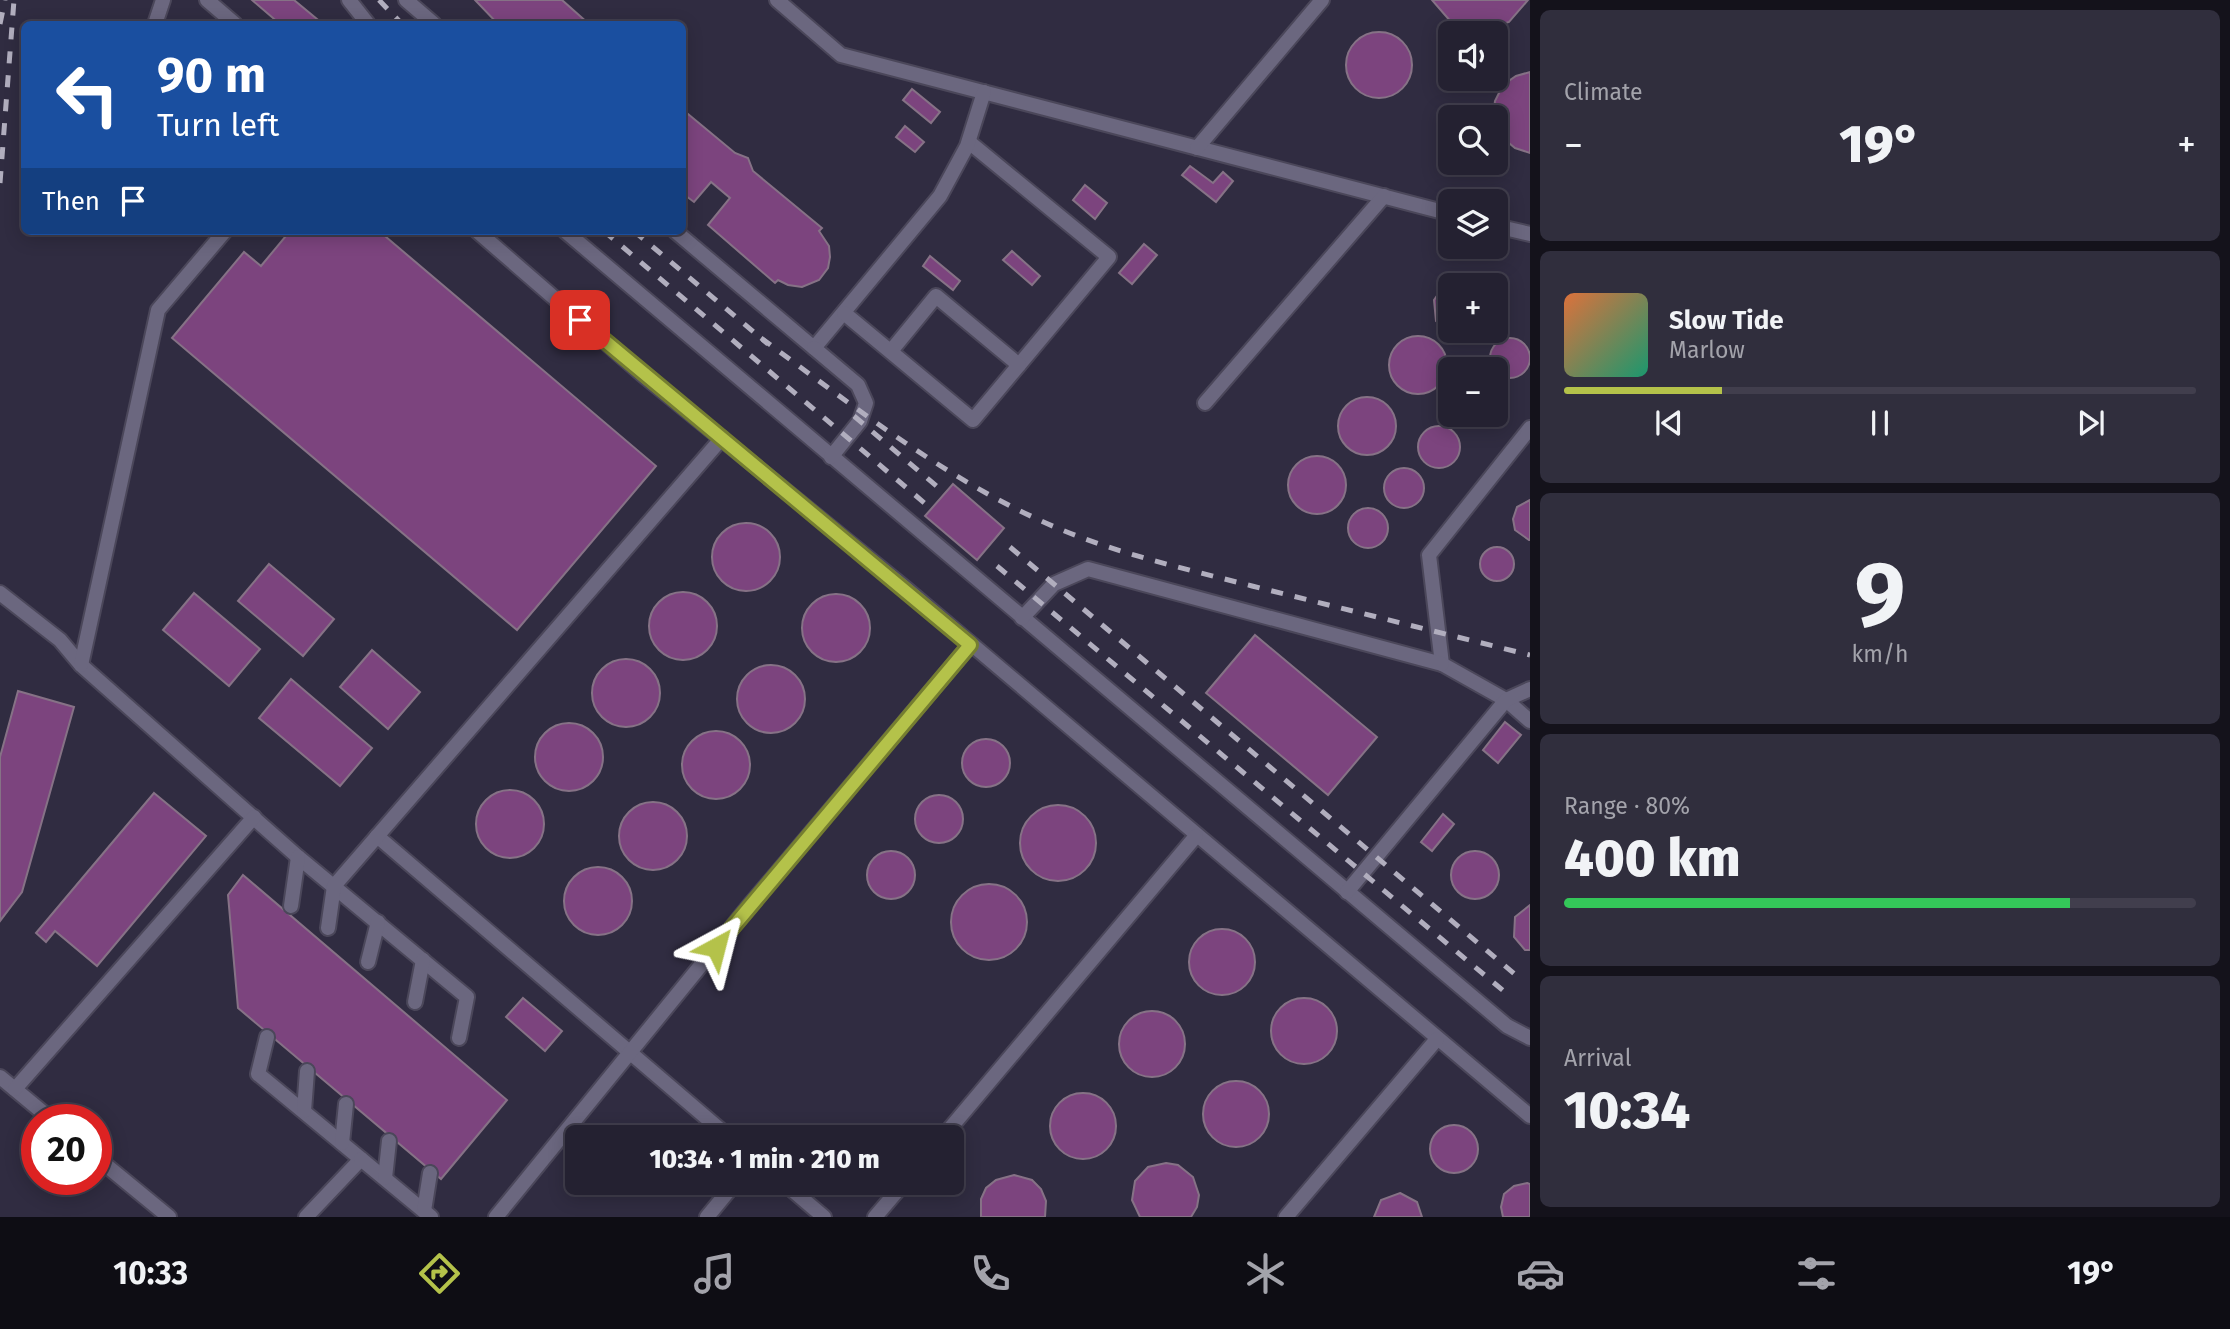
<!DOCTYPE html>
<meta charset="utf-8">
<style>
:root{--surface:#242131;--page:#302e3d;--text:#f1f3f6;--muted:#a3a3ab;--line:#413e4d;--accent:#b4c24a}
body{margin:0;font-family:"Fira Sans",sans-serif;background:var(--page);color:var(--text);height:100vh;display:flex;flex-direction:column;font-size:26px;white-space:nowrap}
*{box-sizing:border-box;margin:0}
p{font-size:23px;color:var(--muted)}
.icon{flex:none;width:38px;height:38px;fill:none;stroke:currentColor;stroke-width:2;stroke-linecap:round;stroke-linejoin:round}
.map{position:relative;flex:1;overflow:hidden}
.drawer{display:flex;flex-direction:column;gap:10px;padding:10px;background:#14121b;width:700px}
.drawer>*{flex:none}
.top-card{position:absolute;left:21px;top:21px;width:665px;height:214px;border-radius:10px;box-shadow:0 4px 18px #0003,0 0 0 2px var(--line);background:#1a4fa0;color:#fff;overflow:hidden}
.tools{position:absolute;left:1438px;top:21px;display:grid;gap:14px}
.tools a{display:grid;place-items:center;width:70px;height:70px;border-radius:10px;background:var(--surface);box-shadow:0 4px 18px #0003,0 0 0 2px var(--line);font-size:35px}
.speed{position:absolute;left:21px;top:1104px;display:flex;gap:14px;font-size:35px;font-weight:700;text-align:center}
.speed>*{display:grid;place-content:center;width:91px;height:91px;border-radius:50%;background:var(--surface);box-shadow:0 4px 18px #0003,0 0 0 2px var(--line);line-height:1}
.speed .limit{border:10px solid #d22;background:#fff;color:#111}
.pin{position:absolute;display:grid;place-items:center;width:60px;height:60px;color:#fff;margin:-30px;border-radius:14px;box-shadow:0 4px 10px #0006}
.me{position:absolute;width:77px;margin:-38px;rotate:38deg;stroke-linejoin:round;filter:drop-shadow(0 0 5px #0008)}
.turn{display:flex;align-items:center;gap:24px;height:147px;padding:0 21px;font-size:32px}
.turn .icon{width:91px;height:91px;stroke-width:2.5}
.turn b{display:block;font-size:49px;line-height:60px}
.then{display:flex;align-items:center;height:66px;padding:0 21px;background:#0003;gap:14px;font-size:26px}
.big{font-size:52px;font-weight:800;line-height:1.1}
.drawer .card{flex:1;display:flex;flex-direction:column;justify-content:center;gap:10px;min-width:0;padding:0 24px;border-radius:10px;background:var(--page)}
.drawer .dial{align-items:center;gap:0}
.dial b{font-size:91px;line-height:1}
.song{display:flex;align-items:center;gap:21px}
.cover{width:84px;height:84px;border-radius:10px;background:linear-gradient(135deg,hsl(20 70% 55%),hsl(160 70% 35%))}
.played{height:7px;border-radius:4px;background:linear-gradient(90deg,var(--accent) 25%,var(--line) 25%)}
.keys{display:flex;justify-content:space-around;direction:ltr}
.heat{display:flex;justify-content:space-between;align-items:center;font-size:38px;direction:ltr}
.charge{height:10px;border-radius:5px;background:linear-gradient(90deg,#34c759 80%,var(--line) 0)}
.trip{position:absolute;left:565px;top:1125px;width:399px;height:70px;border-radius:10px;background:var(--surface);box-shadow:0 4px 18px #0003,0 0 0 2px var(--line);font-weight:800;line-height:70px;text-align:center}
.menu{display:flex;height:112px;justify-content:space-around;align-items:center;background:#0e0d14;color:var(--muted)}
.menu .icon{width:49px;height:49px}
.menu .current{color:var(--accent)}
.menu b{font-size:32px;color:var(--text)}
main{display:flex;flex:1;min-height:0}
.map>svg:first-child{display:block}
.building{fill:#7c447e;stroke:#867286;stroke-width:2}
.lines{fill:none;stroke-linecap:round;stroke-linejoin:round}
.lane-casing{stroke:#4b475a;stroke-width:18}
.lane{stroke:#6b677f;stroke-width:14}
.rail{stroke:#b1aebe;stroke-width:5;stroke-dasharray:12 12;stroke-linecap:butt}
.route-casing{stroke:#757e30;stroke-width:18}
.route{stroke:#b4c24a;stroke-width:12}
</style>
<main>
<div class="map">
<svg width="1530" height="1217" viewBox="0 0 1530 1217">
<rect width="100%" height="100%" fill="#302c41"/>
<g class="building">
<polygon points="252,0 294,0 323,24 280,24"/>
<polygon points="475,0 562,0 589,24 498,24"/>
<polygon points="1432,0 1528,0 1509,22 1483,31 1452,23"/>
<circle cx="1379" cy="65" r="33"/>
<polygon points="1530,72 1530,153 1515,148 1503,138 1493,116 1495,101 1503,85 1516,76"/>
<polygon points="912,89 940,112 931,123 903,100"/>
<polygon points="682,109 735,153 748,158 753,171 822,228 819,231 829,246 830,257 828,268 819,280 802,287 788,285 778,280 775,283 708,225 730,198 711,182 694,202 682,193"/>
<polygon points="905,126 924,142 915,152 896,137"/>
<polygon points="1190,166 1213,183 1223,172 1233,181 1216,202 1182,175"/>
<polygon points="1085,185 1107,203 1095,219 1073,200"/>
<polygon points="290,231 379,231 656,466 517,630 172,338 244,252 261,266"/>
<polygon points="1144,244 1157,255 1132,284 1119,273"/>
<polygon points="1012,251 1040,276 1032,285 1003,260"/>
<polygon points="930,256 960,281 953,290 923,266"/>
<polygon points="1466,278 1482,285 1451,285 1451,331 1480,331 1472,337 1452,335 1436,321 1434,300 1446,283"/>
<circle cx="1418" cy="365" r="29"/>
<circle cx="1510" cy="358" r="20"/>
<circle cx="1367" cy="426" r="29"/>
<polygon points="1459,415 1493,415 1476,424 1464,420"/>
<circle cx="1439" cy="447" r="21"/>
<circle cx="1317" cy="485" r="29"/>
<circle cx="1404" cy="488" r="20"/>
<polygon points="953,484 1004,528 977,560 925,516"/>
<polygon points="1530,500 1530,540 1529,540 1515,530 1513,519 1517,507"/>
<circle cx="1368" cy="528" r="20"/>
<circle cx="746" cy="557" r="34"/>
<circle cx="1497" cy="564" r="17"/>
<polygon points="269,564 334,619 303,656 238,601"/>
<circle cx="683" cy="626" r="34"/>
<polygon points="194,593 260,649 229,686 163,630"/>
<circle cx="836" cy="628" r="34"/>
<polygon points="1255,635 1377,737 1328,795 1206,693"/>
<polygon points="372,650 420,692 388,729 340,687"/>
<circle cx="626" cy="693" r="34"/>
<circle cx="771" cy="699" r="34"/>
<polygon points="291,679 372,748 340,786 259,718"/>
<polygon points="18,691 74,707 22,892 0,921 0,757"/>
<polygon points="1505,722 1521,735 1498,763 1483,750"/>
<circle cx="569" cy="757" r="34"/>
<circle cx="716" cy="765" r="34"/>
<circle cx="986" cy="763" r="24"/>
<circle cx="510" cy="824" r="34"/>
<polygon points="154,793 206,836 97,966 55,931 46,942 36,933"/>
<circle cx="939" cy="819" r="24"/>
<circle cx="653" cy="836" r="34"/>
<circle cx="1058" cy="843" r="38"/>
<polygon points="1443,814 1454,824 1432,851 1421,842"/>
<circle cx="1475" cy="875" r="24"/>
<circle cx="891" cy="875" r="24"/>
<circle cx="598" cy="901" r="34"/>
<polygon points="243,875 507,1100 441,1179 238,1008 228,895"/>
<circle cx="989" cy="922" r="38"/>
<polygon points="1530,905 1530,950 1525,950 1514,937 1515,917"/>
<circle cx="1222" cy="962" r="33"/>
<circle cx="1304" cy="1031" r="33"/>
<polygon points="523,998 562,1031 545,1051 506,1017"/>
<circle cx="1152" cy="1044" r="33"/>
<circle cx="1236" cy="1114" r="33"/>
<circle cx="1083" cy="1126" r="33"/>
<circle cx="1454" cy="1149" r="24"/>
<polygon points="1166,1163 1178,1165 1193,1177 1199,1195 1197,1207 1191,1217 1140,1217 1132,1200 1135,1181 1148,1167"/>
<polygon points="1014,1175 1032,1180 1041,1189 1046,1201 1045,1217 981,1217 981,1199 986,1188 996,1180"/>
<polygon points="1527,1183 1530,1184 1530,1217 1503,1217 1501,1207 1504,1194 1514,1186"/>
<polygon points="1400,1193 1417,1202 1422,1217 1374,1217 1381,1200"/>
</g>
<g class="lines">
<defs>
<g id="lane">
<polyline points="207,0 235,24"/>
<polyline points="349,0 368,24"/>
<polyline points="406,0 434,24"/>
<polyline points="777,0 841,55 1451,214"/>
<polyline points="155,24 163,0"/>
<polyline points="969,142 1109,257 1019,365"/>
<polyline points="1197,148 1322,0"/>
<polyline points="1496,226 1530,234"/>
<polyline points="477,231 642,374 905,588 1530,1116"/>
<polyline points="565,231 1507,1026 1530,1038"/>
<polyline points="675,231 814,348 940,196 967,146 984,92"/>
<polyline points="844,313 973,420 1019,365 936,296 891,351"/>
<polyline points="814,348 858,385 866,403 860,421 831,457"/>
<polyline points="1205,403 1384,196"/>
<polyline points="1530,428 1429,555 1442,664 1506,700 1530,721"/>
<polyline points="0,593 60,640 81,665 298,857 467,997 459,1038"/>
<polyline points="1022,618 1054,584 1088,569 1442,664"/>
<polyline points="81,665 158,310 225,231"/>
<polyline points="377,836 730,1138"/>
<polyline points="1347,892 1506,700 1530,689"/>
<polyline points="291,906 298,857"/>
<polyline points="328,928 334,886 722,438"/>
<polyline points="368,962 378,922"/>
<polyline points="415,1002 423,960"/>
<polyline points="267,1037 258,1074 361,1159 306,1217"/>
<polyline points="0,1077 52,1120"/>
<polyline points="15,1089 254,817"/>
<polyline points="304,1111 307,1071"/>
<polyline points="942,1138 1196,836"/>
<polyline points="342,1143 346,1104"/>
<polyline points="96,1157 169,1217"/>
<polyline points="361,1159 431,1217"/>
<polyline points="385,1178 389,1141"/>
<polyline points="784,1183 824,1217"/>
<polyline points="424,1211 430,1173"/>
<polyline points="496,1217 750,905 970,645"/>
<polyline points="707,1217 735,1183"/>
<polyline points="875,1217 904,1183"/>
<polyline points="1286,1217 1437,1039"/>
</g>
</defs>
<use href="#lane" class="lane-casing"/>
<use href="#lane" class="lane"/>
<g class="rail">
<polyline points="379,0 402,24"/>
<polyline points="0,24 5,0"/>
<polyline points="0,183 14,0"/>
<polyline points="604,231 928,506"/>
<polyline points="634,231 768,344"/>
<path d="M 761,338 C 848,402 936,472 1035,518 C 1104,551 1179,567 1252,586 C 1345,609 1437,632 1530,655"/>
<polyline points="854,416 940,489"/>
<polyline points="1010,547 1517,976"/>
<polyline points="997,566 1506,993"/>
</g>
</g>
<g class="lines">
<defs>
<polyline id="route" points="580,320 970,645 716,947"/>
</defs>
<use href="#route" class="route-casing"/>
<use href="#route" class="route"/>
</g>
</svg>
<div class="tools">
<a><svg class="icon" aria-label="sound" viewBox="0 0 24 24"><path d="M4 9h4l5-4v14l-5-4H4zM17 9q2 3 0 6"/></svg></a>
<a><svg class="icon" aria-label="search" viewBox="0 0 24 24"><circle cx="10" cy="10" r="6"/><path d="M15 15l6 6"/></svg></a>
<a><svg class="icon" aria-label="layers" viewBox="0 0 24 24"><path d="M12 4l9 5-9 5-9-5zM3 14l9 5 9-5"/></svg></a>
<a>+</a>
<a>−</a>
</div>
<div class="speed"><div class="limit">20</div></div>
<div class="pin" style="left:580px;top:320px;background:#d93025"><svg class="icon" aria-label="arrive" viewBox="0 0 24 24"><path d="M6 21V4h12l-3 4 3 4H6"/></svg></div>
<svg class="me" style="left:716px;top:947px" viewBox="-20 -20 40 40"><path d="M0-17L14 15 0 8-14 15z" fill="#b4c24a" stroke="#fff" stroke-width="4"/></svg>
<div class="trip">10:34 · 1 min · 210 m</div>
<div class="top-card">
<div class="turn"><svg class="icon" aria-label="left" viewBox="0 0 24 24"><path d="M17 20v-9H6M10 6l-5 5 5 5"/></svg><div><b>90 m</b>Turn left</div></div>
<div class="then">Then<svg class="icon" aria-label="arrive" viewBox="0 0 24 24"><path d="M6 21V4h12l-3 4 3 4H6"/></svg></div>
</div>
</div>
<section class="drawer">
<div class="card"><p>Climate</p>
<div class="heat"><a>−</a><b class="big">19°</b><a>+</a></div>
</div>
<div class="card">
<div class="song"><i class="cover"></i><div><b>Slow Tide</b><p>Marlow</p></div></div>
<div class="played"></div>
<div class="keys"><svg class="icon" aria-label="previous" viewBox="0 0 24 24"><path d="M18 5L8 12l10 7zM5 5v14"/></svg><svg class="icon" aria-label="pause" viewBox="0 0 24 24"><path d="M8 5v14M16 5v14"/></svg><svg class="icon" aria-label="next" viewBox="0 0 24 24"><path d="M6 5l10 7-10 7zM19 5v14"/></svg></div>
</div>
<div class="card dial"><b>9</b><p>km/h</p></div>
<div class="card"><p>Range · 80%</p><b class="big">400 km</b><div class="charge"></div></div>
<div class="card"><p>Arrival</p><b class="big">10:34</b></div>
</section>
</main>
<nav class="menu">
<b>10:33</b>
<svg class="icon current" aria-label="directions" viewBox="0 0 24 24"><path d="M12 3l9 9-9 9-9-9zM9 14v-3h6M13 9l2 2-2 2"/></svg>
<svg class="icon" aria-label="music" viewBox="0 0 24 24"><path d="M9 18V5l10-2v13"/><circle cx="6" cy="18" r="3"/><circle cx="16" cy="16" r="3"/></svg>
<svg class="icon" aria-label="phone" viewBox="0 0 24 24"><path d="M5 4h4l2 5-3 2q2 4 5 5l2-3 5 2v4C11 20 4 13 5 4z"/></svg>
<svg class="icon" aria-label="climate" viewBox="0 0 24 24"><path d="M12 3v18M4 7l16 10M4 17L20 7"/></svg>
<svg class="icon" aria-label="car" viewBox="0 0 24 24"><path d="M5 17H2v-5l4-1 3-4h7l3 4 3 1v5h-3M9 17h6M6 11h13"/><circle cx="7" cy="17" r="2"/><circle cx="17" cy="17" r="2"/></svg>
<svg class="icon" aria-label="filters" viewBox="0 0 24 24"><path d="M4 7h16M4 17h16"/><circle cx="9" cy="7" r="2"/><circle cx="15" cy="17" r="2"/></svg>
<b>19°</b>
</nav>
